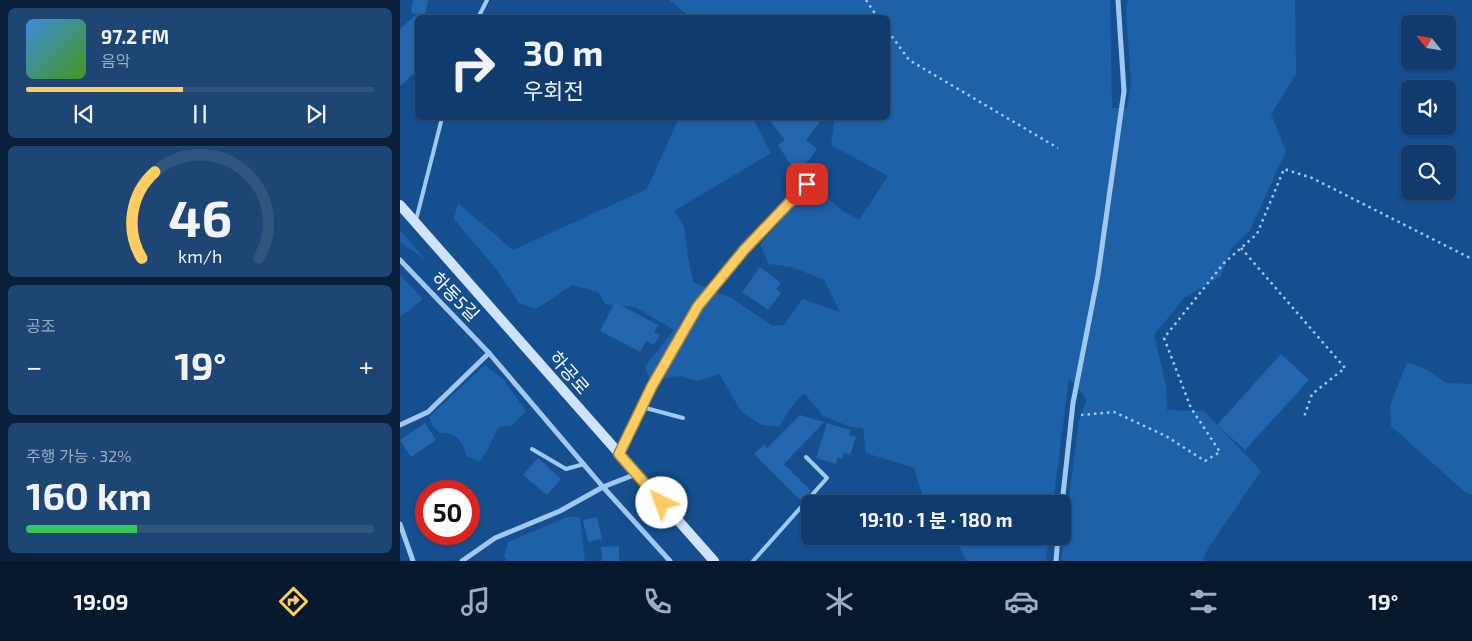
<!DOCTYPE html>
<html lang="ko">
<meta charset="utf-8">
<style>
:root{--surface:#103b6c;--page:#1e4674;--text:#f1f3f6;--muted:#9cadc2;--line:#30557f;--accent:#ffcc61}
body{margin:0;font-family:"Exo 2","Noto Sans KR",sans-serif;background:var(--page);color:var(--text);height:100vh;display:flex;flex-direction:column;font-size:19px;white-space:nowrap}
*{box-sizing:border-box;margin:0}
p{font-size:16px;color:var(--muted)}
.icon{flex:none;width:28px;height:28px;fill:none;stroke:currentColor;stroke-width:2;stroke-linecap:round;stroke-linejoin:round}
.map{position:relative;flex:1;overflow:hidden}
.sheet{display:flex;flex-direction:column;gap:8px;padding:8px;background:#09203b;width:400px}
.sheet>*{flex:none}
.hud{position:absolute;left:15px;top:15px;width:475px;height:105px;border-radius:8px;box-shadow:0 1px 4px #0004,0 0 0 1px var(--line);background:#103b6c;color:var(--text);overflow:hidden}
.needle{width:32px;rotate:300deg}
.tools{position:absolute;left:1001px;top:15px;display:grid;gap:10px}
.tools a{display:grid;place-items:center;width:55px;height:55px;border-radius:8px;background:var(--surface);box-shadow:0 1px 4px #0004,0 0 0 1px var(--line);font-size:25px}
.speed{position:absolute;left:15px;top:480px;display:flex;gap:10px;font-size:25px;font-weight:700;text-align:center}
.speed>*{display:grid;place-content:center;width:65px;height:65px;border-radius:50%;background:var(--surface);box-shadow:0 1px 4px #0004,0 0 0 1px var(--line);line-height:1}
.speed .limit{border:8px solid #d22;background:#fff;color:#111}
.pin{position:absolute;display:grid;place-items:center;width:42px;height:42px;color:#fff;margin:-21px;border-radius:10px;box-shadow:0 2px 8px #0006}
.me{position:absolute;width:55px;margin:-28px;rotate:318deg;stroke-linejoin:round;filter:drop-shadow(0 0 4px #0008)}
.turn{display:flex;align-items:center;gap:18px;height:105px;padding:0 25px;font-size:22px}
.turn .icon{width:65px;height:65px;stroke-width:2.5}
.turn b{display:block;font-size:35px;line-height:42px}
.big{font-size:38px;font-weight:700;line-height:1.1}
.sheet .card{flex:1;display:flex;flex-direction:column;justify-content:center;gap:8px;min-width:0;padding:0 18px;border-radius:8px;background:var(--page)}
.sheet .dial{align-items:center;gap:0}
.dial svg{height:130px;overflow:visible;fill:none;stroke:var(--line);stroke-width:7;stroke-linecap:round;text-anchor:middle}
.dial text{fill:var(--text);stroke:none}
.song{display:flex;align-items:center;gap:15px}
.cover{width:60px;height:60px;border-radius:8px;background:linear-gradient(135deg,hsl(210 70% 55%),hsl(100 70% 35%))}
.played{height:5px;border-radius:2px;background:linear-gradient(90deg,var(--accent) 45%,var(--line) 45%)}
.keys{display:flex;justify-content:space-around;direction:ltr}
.heat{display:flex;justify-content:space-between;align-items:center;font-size:28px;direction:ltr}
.charge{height:8px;border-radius:4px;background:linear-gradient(90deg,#34c759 32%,var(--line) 0)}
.trip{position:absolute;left:401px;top:495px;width:270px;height:50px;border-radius:8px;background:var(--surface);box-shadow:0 1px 4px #0004,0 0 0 1px var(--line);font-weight:700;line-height:50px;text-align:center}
.tabs{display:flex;height:80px;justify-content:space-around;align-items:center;background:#06182b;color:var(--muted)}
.tabs .icon{width:35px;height:35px}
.tabs .on{color:var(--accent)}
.tabs b{font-size:22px;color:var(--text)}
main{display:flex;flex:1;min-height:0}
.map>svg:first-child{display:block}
.green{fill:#1d61a9}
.building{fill:#2366ae}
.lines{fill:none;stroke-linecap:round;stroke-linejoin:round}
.path{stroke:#a1c8f0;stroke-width:2.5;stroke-dasharray:2.5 4;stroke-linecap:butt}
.service{stroke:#a1c8f0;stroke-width:4}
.minor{stroke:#a1c8f0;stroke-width:5}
.secondary{stroke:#cfe4fb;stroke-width:10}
.route-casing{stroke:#a6853f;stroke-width:12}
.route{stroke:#ffcc61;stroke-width:9}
.labels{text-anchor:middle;stroke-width:5;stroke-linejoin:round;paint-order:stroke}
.street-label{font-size:18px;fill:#fff;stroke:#154f90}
</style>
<main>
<section class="sheet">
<div class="card">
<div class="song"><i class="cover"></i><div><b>97.2 FM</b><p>음악</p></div></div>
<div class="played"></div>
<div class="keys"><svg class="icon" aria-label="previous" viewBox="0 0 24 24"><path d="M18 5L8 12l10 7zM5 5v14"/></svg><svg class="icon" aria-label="pause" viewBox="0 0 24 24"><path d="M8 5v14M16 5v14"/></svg><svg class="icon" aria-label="next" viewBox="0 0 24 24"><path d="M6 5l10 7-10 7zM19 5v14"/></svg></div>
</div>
<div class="card dial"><svg viewBox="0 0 100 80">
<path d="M14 69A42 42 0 1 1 86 69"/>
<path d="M14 69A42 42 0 0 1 22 16" stroke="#ffcc61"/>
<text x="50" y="56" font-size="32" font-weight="700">46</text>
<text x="50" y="72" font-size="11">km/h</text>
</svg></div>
<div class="card"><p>공조</p>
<div class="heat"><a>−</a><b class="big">19°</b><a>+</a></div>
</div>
<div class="card"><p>주행 가능 · 32%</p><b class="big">160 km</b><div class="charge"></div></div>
</section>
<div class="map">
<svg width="1072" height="561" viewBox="0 0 1072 561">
<rect width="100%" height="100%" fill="#154f90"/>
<g class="green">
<polygon points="269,0 710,0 712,108 727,108 731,84 726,8 728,0 895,0 896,74 871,114 886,151 850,230 831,249 821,276 784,298 754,335 766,385 767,410 804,411 861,471 809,547 802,561 661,561 679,420 687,399 669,378 653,504 530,504 523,496 514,468 466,453 463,428 451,427 423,416 404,393 389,410 379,427 362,425 341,411 319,374 298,381 280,376 250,380 245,366 274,330 235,307 205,304 198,292 172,285 136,309 119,303 97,270 54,219 58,203 113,250 247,189 279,118 354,118 353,119 371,153 274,211 284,227 288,257 293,282 332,298 372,326 384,325 402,299 440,312 424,280 392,267 369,264 360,244 405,191 426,197 443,211 459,220 488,176 431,145 435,118 488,118 488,18 290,17"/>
<polygon points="0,230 26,260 0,242"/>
<polygon points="0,275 23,299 0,317"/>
<polygon points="1007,362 1025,369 1046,383 1072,384 1072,495 1065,492 991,426 990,406"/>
<path d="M 85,365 L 103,379 L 126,411 L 112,426 L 99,427 C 92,438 88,452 79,462 L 67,456 C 61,440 57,433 40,433 L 33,426 L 29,417 Z"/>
<polygon points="167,517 180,517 185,561 107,561 104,556 108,542"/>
<polygon points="553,536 649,536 646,561 567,561"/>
</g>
<g class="building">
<polygon points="13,0 28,0 25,16 18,14 18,70 0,86 0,29 17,14 11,13"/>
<polygon points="368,118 414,118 420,122 406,140 417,149 408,161 394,170 378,145 385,140"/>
<polygon points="360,267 381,283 376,289 381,293 368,310 342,292"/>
<polygon points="215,302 258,325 254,332 260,335 254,345 246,341 240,352 200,331"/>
<polygon points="881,354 909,380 845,450 817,425"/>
<polygon points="400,415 424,422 384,464 411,491 401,501 354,454 364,444 367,448"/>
<polygon points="25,423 36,440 11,457 0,440"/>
<polygon points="427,423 450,430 449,435 456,437 450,455 444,453 442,459 438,457 436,464 416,458"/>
<polygon points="138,458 161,479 147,495 123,475"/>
<polygon points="197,517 202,539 188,542 183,520"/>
<polygon points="219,546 219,561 202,561 201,547"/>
</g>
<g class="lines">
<g class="path">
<polyline points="466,0 478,18"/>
<polyline points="488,31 509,60 658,148"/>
<polyline points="841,248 945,368 912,394 904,417"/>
<polyline points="681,415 714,412 766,436 805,461 820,452 791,408 764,338 824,263 857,234 884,169 912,178 1072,259"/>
</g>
<g class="service">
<polyline points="78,18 87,0"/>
<polyline points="16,220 42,118"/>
<polyline points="242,407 283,418"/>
<polyline points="132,449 166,469 184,464"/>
<polyline points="220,452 252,386 298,306 343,250 419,170"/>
<polyline points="353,561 427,478 406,457"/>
</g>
<g class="minor">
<polyline points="0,260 89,353 203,487 270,561"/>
<polyline points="0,425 28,412 89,353"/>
<polyline points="662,504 673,403 698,275 724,91 718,0"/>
<polyline points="0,524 13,561"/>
<polyline points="62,561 95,538 160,511 203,487 236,474"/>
<polyline points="656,561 658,536"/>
</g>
<polyline class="secondary" points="0,205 314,561"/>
</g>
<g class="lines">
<defs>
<polyline id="route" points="262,503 219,454 252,386 298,306 344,250 407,184"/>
</defs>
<use href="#route" class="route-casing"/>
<use href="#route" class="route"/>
</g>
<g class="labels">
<g class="street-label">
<text transform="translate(55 297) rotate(46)" y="6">하동5길</text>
<text transform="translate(169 373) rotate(49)" y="6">하공로</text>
</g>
</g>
</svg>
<div class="tools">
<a><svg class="needle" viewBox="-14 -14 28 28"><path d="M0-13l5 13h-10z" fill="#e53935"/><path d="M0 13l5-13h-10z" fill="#9cadc2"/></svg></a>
<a><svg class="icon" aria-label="sound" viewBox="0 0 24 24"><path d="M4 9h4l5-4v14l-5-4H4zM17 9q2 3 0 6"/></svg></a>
<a><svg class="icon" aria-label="search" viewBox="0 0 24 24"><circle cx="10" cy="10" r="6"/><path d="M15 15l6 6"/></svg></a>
</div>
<div class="speed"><div class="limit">50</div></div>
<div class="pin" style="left:407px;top:184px;background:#d93025"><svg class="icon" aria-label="arrive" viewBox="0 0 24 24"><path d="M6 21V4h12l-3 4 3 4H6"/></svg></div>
<svg class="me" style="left:262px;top:503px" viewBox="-20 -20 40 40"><circle r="19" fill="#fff"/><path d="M0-13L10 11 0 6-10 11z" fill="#ffcc61"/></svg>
<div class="trip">19:10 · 1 분 · 180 m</div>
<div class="hud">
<div class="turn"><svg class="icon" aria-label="right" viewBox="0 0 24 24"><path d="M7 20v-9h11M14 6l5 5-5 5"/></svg><div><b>30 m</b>우회전</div></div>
</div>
</div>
</main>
<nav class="tabs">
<b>19:09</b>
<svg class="icon on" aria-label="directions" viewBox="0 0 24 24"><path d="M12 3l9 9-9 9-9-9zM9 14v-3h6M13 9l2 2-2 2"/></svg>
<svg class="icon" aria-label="music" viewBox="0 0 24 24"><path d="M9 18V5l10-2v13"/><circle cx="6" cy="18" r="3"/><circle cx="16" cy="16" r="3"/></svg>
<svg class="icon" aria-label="phone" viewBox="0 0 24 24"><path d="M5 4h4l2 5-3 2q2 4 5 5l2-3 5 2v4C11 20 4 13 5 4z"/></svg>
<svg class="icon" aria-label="climate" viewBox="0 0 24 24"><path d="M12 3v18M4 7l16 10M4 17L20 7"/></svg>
<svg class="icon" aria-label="car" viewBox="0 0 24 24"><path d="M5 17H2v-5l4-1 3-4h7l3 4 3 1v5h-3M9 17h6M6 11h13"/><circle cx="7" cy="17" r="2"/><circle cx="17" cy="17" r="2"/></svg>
<svg class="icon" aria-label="filters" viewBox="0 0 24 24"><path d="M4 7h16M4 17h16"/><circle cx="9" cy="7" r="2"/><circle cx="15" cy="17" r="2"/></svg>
<b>19°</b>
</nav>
